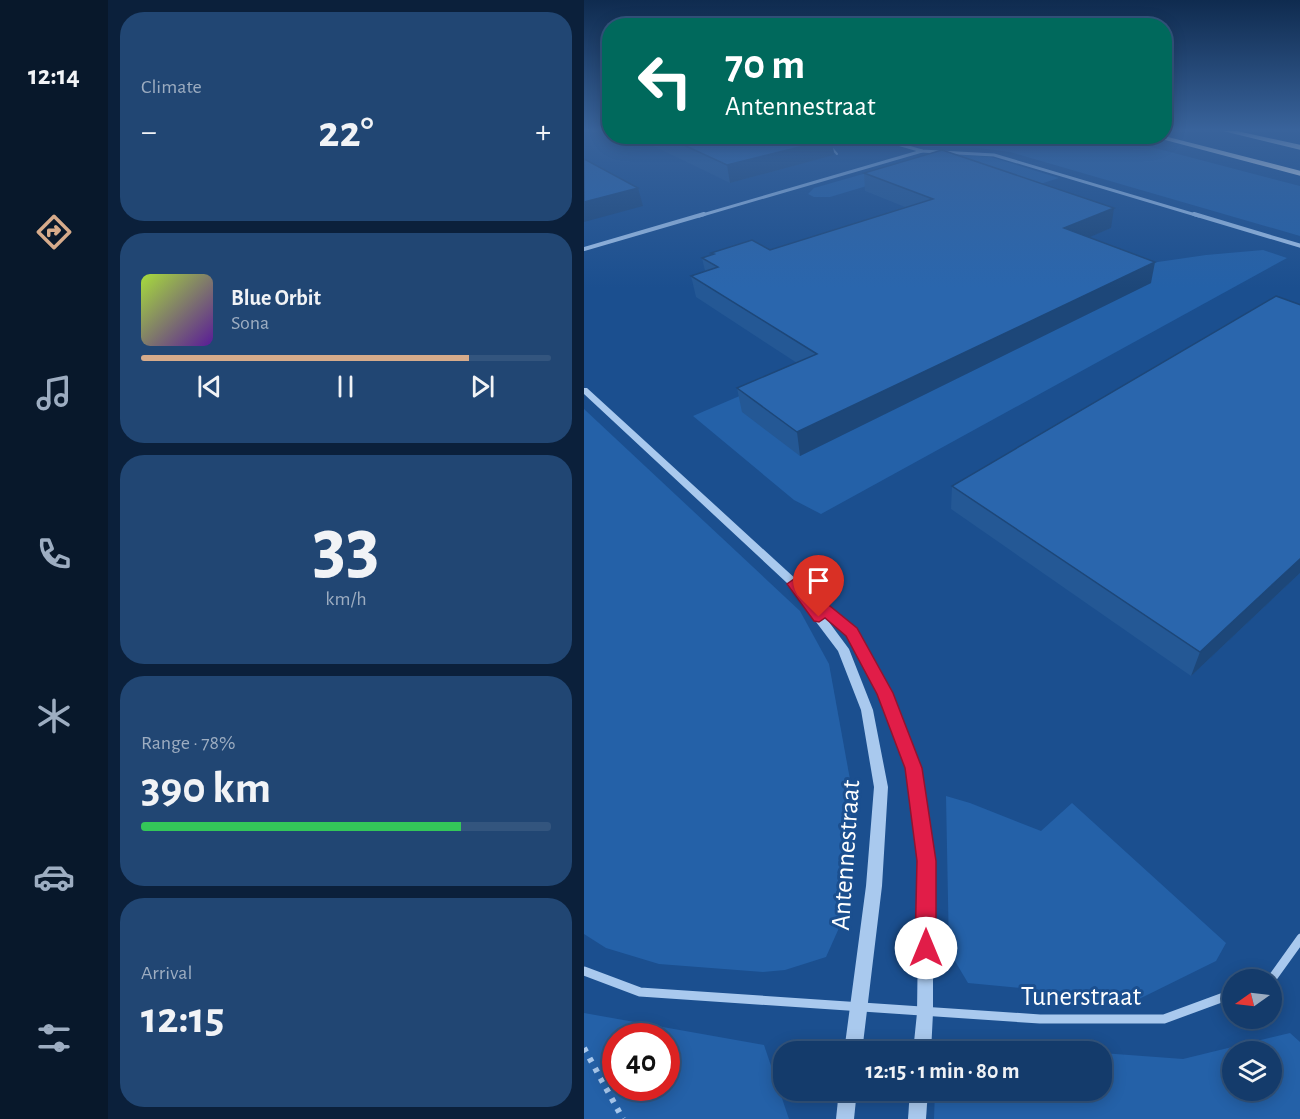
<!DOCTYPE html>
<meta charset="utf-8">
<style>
:root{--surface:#143b6b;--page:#214673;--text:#f1f3f6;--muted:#9dadc1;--line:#33557e;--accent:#d6ab8b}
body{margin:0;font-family:"Alegreya Sans",sans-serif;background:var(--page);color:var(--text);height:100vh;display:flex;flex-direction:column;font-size:22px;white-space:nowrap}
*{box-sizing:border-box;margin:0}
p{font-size:20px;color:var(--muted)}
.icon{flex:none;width:33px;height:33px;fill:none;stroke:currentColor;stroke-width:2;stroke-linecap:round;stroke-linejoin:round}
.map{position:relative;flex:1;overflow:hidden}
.panel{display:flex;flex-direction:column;gap:12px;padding:12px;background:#0b203b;width:476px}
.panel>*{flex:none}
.hud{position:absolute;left:18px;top:18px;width:570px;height:126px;border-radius:24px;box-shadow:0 3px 15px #0003,0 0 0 2px var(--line);background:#00695c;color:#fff;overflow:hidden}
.needle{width:39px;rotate:256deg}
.tools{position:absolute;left:638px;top:969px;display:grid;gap:12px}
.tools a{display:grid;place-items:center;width:60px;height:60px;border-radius:50%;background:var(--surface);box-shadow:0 3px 15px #0003,0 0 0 2px var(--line);font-size:30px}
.speed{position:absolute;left:18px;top:1023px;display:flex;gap:12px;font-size:30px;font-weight:700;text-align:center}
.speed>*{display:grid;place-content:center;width:78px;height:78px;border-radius:50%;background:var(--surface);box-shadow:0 3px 15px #0003,0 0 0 2px var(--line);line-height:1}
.speed .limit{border:9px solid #d22;background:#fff;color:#111}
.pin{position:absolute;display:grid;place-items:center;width:51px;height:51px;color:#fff;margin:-62px -26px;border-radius:50% 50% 50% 0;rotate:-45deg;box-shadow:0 0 6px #0007}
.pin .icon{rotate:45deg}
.me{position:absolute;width:66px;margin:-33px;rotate:0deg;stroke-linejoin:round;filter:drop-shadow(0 0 4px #0008)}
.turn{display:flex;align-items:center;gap:21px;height:126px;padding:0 24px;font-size:27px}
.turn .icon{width:78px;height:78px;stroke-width:2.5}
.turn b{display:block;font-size:42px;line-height:51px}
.big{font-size:45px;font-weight:700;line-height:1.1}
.panel .widget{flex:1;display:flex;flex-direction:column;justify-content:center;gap:9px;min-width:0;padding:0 21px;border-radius:24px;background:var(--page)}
.panel .dial{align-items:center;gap:0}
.dial b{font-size:78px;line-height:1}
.song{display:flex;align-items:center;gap:18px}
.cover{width:72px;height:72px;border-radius:9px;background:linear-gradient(135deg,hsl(80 70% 55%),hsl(270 70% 35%))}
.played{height:6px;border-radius:3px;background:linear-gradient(90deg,var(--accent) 80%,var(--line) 80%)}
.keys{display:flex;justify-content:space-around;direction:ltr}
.heat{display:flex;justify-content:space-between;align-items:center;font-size:33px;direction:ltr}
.charge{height:9px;border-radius:4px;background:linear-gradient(90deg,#34c759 78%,var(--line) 0)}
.trip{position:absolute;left:189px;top:1041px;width:339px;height:60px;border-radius:24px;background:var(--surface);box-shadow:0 3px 15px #0003,0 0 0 2px var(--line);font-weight:700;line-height:60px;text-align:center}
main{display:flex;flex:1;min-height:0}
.tabs{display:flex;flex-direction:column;width:108px;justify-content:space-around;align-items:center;background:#08182b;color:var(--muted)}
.tabs .icon{width:42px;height:42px}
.tabs .current{color:var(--accent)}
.tabs b{font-size:27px;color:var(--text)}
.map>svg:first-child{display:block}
.green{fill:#2461a8;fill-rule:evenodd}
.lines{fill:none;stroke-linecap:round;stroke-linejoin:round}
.path{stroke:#a9c9ee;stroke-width:6;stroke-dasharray:4.5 7;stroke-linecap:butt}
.service{stroke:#a9c9ee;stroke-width:2}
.minor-far2{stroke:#a9c9ee;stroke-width:3}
.minor-far1{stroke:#a9c9ee;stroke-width:4}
.minor{stroke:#a9c9ee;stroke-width:9}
.tertiary{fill:#a9c9ee;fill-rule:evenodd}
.motorway{fill:#fff;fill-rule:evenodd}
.wall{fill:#245895}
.shaded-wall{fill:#1d4779}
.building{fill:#2a66ad;stroke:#1d4779;stroke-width:1.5}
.route{fill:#e11d48;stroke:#92132f;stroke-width:1.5}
.labels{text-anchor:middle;stroke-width:6;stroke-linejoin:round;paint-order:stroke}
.near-street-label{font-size:27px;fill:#fff;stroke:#1b4f8f}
</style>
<main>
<nav class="tabs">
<b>12:14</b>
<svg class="icon current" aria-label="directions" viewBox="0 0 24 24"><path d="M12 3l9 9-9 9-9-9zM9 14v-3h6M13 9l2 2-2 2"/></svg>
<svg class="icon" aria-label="music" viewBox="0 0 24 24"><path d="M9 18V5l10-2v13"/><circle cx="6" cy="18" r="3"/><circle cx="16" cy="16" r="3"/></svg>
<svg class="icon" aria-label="phone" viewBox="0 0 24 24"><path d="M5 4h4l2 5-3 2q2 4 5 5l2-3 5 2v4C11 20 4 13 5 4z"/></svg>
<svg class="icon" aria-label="climate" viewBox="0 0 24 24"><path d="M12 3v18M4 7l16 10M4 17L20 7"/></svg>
<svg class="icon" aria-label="car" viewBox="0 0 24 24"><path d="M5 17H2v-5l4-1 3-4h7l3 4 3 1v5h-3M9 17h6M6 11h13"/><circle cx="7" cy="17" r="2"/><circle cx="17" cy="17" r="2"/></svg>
<svg class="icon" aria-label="filters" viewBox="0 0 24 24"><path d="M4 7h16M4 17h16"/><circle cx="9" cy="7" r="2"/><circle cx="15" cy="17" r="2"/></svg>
</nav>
<section class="panel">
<div class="widget"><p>Climate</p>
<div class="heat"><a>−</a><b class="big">22°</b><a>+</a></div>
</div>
<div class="widget">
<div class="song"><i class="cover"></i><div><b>Blue Orbit</b><p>Sona</p></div></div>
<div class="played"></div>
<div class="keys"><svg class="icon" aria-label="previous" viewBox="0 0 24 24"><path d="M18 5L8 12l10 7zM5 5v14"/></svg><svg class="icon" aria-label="pause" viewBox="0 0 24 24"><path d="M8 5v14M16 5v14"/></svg><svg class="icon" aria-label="next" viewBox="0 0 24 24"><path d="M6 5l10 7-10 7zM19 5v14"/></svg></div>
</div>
<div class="widget dial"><b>33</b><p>km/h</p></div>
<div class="widget"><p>Range · 78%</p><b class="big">390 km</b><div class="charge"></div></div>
<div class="widget"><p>Arrival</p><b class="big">12:15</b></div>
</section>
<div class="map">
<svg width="717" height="1119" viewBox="0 0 717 1119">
<rect width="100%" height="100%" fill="#1b4f8f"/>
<g class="green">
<polygon points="374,136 529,137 716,186 716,236 426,152 395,148 338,147"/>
<polygon points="370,154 407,157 475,178 453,185 336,170 246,197 230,197 224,194 230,188 335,158"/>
<polygon points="679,250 703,258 237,514 210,500 109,416 186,383 491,274 622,255"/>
<polygon points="0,409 216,611 245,664 269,796 267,881 259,919 242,957 201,970 179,972 75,964 22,948 0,934"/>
<polygon points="362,796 386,803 457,831 488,803 642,943 632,961 555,999 384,983 365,951"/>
<path d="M 0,1013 L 180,1045 L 205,1119 L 0,1119 ZM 32,1036 L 82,1036 L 82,1088 L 32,1088 Z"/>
<path d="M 706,1033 L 716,1042 L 716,1119 L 350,1119 L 351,1091 L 518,1090 L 518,1053 L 599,1059 ZM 648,1052 L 687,1052 L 687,1090 L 648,1090 Z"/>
<polygon points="372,1044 490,1051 362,1051"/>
</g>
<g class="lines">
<polyline class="path" points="0,1048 39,1119"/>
<polyline class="service" points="246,146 253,154"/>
<g class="minor-far2">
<polyline points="286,136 338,151 410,155 615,216"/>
<polyline points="115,216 338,151"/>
</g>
<g class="minor-far1">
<polyline points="610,214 717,246"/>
<polyline points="0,249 120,214"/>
</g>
<g class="minor">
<polyline points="0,971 56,992 456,1019 580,1019 648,994"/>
<polyline points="687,980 717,938"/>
</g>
<g class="tertiary">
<polygon points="0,388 3,388 214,581 272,629 305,689 336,768 349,861 349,1013 347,1052 329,1052 333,1013 335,861 322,768 295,694 264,635 239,614 265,649 289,710 304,787 298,886 278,1052 260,1052 282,886 290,787 277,710 254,651 217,602 215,599 217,596 0,394"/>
<polygon points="255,1090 273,1090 270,1119 252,1119"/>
<polygon points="326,1090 344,1090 342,1119 324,1119"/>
</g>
<g class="motorway">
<polygon points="639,131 653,131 717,145 717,150"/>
<polygon points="566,136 580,136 717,171 717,176"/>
</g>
</g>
<g class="wall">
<polygon points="49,136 247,136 248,139 250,155 146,183"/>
<polygon points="280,173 527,228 505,237 567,283 216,456 158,412 153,388 213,363 112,297 107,276 121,271 118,258 128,255 127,253 186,250 321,207 281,191"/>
<polygon points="717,305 717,572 607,676 367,509 368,486"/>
</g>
<g class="shaded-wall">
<polygon points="248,139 250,155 146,183 143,165"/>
<polygon points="54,188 59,206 0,222 0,202"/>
<polygon points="530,208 527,228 478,249 480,228"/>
<polygon points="571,262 567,283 216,456 213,432"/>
<polygon points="717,558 717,572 607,676 616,652"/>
</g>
<g class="building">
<polygon points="80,136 247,136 248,139 143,165"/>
<polygon points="358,150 530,208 480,228 571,262 213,432 153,388 233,354 107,276 134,267 118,258 130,254 127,253 168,240 186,250 349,199 280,173"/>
<polygon points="0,159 54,188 0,202"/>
<polygon points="692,296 717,305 717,558 616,652 368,486"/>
</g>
<linearGradient id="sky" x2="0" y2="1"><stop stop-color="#0f2b4f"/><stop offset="0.45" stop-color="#39639b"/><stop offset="1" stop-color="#39639b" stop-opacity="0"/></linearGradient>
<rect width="717" height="288" fill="url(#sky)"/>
<polygon class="route" points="210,579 215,581 273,628 309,693 338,768 352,861 352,948 349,955 342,958 334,955 331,948 333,861 321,768 293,694 262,636 241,618 235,622 230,621 203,584"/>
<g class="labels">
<g class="near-street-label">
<text transform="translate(261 855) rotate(-86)" y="9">Antennestraat</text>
<text x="497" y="1005">Tunerstraat</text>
</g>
</g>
</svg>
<div class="tools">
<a><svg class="needle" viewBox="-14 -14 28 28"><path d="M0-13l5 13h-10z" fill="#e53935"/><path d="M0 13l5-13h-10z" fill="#9dadc1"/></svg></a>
<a><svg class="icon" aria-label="layers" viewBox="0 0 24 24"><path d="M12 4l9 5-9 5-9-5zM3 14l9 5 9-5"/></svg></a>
</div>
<div class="speed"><div class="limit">40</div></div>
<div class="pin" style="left:235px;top:617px;background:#d93025"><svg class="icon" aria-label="arrive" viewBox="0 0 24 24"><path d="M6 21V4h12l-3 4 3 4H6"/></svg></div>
<svg class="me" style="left:342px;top:948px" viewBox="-20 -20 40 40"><circle r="19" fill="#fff"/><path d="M0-13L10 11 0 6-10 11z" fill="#e11d48"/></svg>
<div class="trip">12:15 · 1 min · 80 m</div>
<div class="hud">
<div class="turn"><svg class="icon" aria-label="left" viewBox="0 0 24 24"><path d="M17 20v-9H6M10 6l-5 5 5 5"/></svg><div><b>70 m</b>Antennestraat</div></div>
</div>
</div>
</main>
